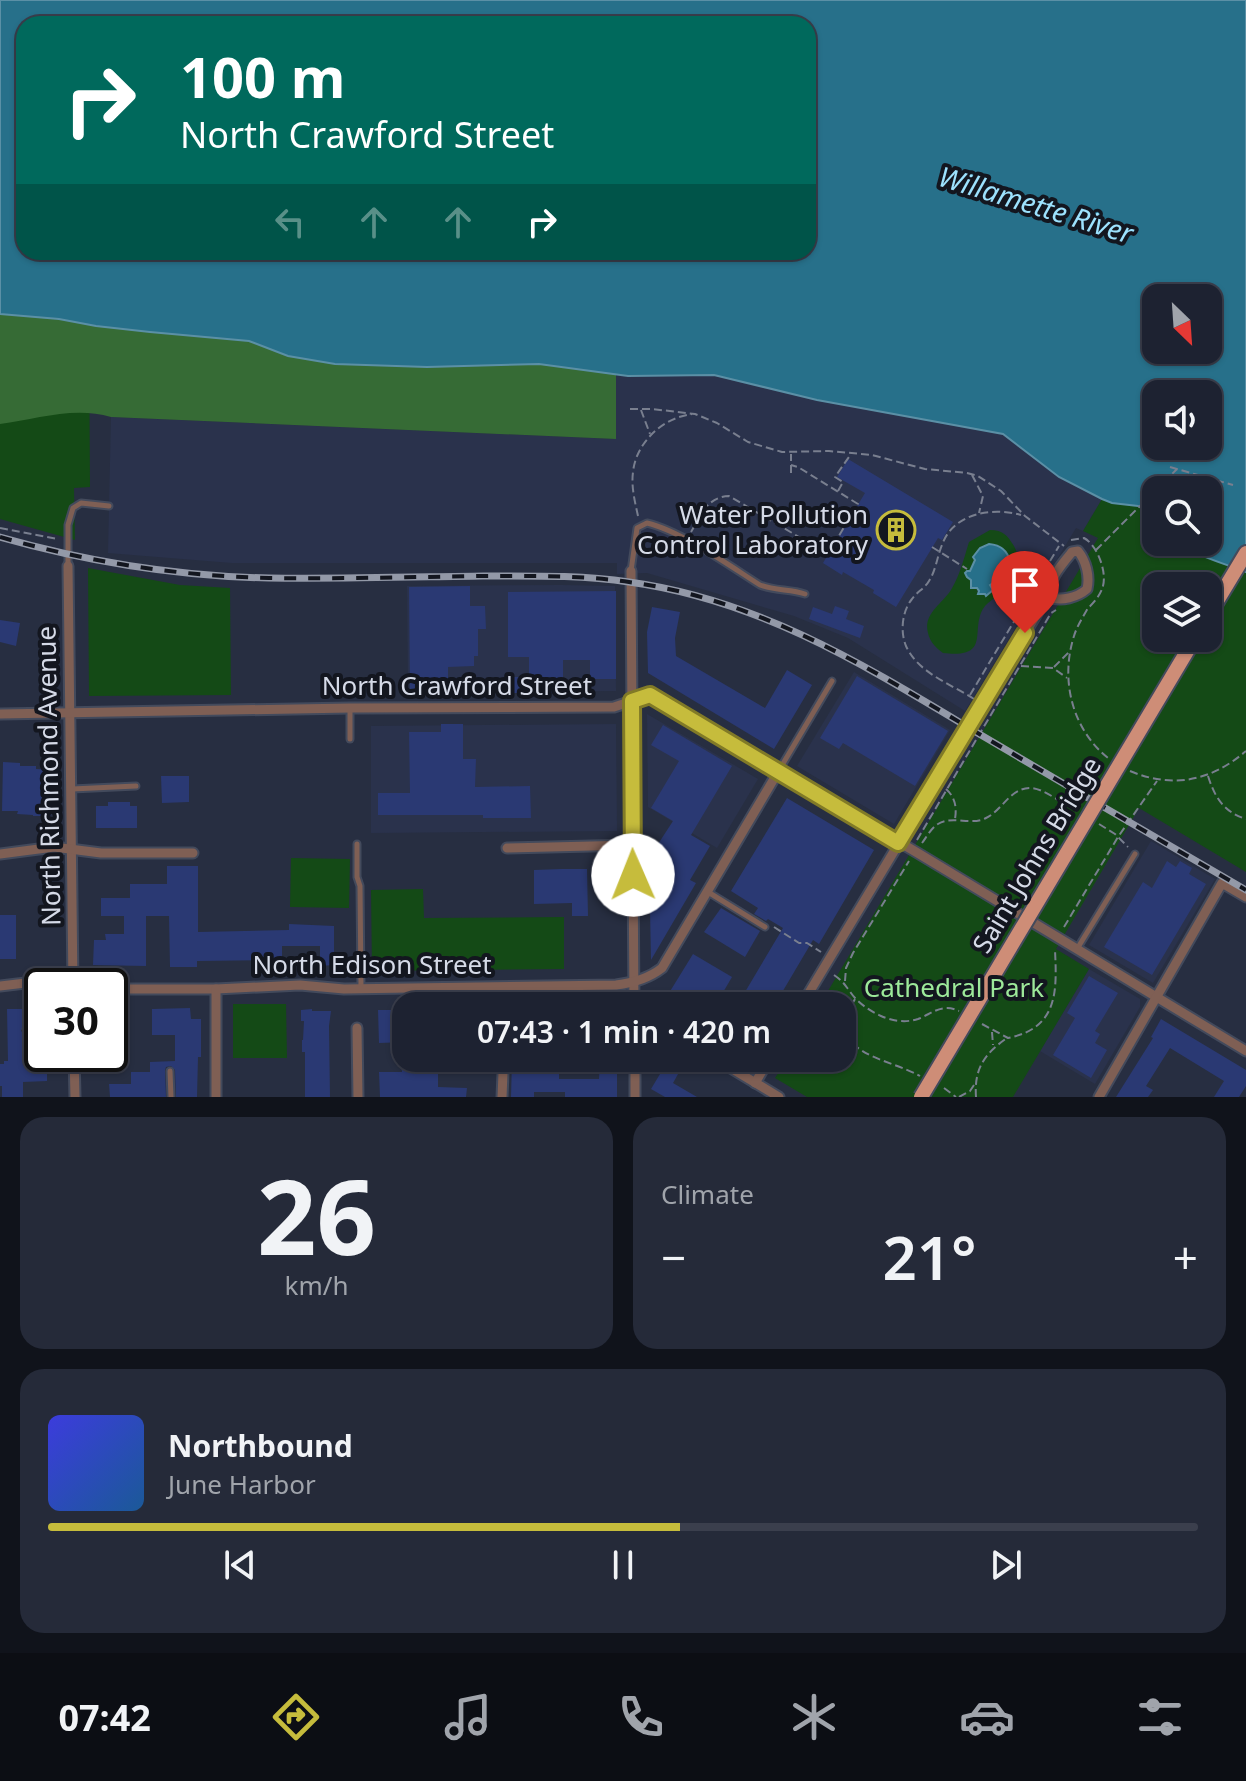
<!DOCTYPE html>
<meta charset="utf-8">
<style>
:root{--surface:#1d2231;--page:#252a39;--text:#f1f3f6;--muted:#a0a4ab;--line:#3b3f4d;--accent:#c6bc3c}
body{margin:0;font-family:"Noto Sans",sans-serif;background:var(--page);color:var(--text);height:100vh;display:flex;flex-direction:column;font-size:30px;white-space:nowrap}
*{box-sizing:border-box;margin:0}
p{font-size:26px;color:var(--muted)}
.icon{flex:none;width:44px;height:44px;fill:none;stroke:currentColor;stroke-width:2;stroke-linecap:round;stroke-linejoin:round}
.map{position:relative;height:1097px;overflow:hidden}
.details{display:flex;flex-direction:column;gap:20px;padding:20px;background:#10131b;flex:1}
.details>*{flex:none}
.hud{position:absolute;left:16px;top:16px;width:800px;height:244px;border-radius:24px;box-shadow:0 2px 6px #0004,0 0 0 2px var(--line);background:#00695c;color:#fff;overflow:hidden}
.needle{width:52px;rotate:155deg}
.buttons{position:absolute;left:1142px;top:284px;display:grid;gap:16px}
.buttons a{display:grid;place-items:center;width:80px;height:80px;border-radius:16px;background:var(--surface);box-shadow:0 2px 6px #0004,0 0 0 2px var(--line);font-size:40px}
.speed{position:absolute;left:24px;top:968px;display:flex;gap:16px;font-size:40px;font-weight:700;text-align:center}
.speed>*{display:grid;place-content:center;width:104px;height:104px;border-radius:50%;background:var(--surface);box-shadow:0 2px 6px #0004,0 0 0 2px var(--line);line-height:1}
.speed .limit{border:4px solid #111;border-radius:12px;background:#fff;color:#111}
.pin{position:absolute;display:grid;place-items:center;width:68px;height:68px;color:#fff;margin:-82px -34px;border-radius:50% 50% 50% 0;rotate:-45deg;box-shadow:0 0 8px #0007}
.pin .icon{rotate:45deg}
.me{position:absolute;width:88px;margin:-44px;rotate:359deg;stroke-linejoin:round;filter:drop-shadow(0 0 6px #0008)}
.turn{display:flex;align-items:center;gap:28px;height:168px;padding:0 32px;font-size:36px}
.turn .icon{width:104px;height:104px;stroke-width:2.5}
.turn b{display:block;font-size:56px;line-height:68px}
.lanes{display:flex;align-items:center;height:76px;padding:0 32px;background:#0003;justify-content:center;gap:40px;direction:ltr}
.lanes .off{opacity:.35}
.big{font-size:60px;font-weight:600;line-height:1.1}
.details .tile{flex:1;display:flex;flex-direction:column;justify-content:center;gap:12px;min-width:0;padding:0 28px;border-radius:24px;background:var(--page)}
.details .dial{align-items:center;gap:0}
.dial b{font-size:104px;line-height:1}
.song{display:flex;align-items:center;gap:24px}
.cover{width:96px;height:96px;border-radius:12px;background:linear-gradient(135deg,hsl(240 70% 55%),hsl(210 70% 35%))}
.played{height:8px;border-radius:4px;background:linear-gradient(90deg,var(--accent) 55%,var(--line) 55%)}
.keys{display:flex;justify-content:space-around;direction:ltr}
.heat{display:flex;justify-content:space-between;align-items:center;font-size:44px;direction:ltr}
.details .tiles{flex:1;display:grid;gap:20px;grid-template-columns:1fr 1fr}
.tile:last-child{grid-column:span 2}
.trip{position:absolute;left:392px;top:992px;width:464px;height:80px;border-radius:24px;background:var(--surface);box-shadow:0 2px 6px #0004,0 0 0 2px var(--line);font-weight:600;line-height:80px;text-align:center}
.tab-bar{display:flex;height:128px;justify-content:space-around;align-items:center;background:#0c0e14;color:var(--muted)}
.tab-bar .icon{width:56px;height:56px}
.tab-bar .active{color:var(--accent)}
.tab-bar b{font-size:36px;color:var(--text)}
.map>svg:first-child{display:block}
.built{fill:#2a324c}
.green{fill:#144a16;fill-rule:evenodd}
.forest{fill:#366b35}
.water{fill:#27708a;stroke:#5b90a6;stroke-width:2;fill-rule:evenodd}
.building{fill:#2a3973}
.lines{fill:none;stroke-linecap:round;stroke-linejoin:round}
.service-casing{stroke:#434a5c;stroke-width:9}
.minor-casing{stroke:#434a5c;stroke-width:13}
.primary-casing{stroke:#434a5c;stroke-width:18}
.path{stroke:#797f8f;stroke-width:2;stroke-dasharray:8 4;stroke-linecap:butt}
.service{stroke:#7f5f54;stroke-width:5}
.minor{stroke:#7f5f54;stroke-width:9}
.primary{stroke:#ce8d77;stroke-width:14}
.rail-casing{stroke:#9399a8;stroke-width:7}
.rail{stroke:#13161f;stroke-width:4;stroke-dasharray:12;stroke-linecap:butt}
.primary-bridge-casing{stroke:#434a5c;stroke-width:18;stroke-linecap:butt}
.primary-bridge{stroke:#ce8d77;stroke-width:14}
.route-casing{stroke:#817a27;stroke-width:20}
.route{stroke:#c6bc3c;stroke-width:14}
.labels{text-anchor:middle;stroke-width:8;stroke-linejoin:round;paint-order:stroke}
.poi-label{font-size:26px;fill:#d5dae7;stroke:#13161f;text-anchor:end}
.street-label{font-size:26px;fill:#d5dae7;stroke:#13161f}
.park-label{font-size:26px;fill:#9de99a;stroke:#13161f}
.water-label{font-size:28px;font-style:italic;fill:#9de2fe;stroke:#13161f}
</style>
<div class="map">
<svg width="1246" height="1097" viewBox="0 0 1246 1097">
<rect width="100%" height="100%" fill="#272e41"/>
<g class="built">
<polygon points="616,374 714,375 817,400 1003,434 1059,477 1102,499 1083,531 1076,528 965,711 848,638 794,616 647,573 617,574 617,563 232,563 108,553 111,417 616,439"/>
<polygon points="561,585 615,586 616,691 408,693 407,586"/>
<polygon points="854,672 950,730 894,824 797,766"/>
<polygon points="647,714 758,779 717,848 648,807"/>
<polygon points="616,724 617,831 371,833 371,726"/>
<polygon points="1151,841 1215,879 1153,983 1089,945"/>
<polygon points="1089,969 1140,999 1140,1007 1095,1084 1040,1051"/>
</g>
<g class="green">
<polygon points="0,314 89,329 90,487 74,488 75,540 0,519"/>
<path d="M 1102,499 C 1111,502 1139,504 1143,510 C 1149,517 1147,519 1156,527 L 1156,542 L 1180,542 C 1190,554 1229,565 1246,572 L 1246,872 L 1139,808 L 1056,949 L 1089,969 L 1013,1097 L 807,1097 L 775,1078 L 788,1058 L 842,1058 L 842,1006 L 819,1006 L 1098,538 L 1083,531 ZM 1156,586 L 1208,586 L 1208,638 L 1156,638 Z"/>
<path d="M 990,530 C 1003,530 1007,535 1014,546 C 1021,559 1022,576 1011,587 C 1003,594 992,598 985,606 C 968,628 994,659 943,653 C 936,648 930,642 928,633 C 923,614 941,605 951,590 C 960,575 964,558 969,542 ZM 989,544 L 1004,550 L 998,580 L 990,585 L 993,589 L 986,596 L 985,594 L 978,594 L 977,588 L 970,584 L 971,580 L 967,577 L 975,560 L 973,557 L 980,548 Z"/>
<polygon points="88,568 180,585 230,588 231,695 89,696"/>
<polygon points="291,858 350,859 349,908 290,907"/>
<polygon points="423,889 424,918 564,917 564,969 372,971 371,890"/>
<polygon points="233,1004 286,1004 287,1058 233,1058"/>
</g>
<path class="forest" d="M 0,314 L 59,319 L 96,326 L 150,332 L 249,341 L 288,356 L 335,364 L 427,367 L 539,364 L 616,374 L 616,439 L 111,417 C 74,406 37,419 0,424 Z"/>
<g class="water">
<path d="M 0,0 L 1246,0 L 1246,572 C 1229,565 1190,554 1179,542 L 1208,542 L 1208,490 L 1156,490 L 1156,527 L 1146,518 L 1143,509 L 1138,506 L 1112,503 L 1102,499 L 1059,477 L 1003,434 L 817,400 L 714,375 L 628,376 L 539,364 L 427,367 L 335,364 L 288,356 L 249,341 L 150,332 L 96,326 L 59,319 L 0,314 ZM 24,24 L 808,24 L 808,252 L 24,252 ZM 1156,298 L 1208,298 L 1208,350 L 1156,350 ZM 1156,394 L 1208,394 L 1208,446 L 1156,446 Z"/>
<path d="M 989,544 C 1001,545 1008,551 1010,562 L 1006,575 L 990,585 L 993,590 L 986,596 L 985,594 L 978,594 L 979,591 L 977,588 L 971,588 L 971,580 L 967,577 L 965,573 L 967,571 L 970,571 L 975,560 L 973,557 L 980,548 Z"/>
</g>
<g class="building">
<polygon points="848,459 953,522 942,540 938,538 896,607 873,593 874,590 843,572 842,575 823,563 865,493 837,477"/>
<polygon points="470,586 470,606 485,606 486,629 478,629 478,656 474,656 474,666 448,667 448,692 410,692 409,587"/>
<polygon points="616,591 616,679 590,679 590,660 563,660 563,693 509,693 509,677 529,677 529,657 508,657 508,592"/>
<polygon points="835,606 849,611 846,619 864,626 860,638 809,619 813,607 832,614"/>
<polygon points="652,607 680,612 675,638 676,656 765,708 787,670 812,685 774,749 648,673 647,632"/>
<polygon points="0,620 20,623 16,646 0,642"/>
<polygon points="857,676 948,731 915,786 843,743 839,749 820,738"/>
<polygon points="441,724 463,724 463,759 476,759 475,787 530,786 531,818 483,818 483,815 378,815 378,793 410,793 409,732 441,732"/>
<polygon points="663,725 732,766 691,835 710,846 690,880 696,883 651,960 649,858 673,821 651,808 679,761 651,745"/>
<polygon points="3,762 20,763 20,766 36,766 36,769 52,770 51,816 33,816 33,815 17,814 18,811 2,811"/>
<polygon points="161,776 189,776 189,802 162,803"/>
<polygon points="787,798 874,850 819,944 813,940 774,1006 769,1006 745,992 783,928 768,919 766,921 754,914 758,908 731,891"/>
<polygon points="108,802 130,802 130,806 137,806 137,828 96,828 96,806 108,806"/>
<polygon points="1167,861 1176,867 1180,861 1192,868 1189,874 1206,884 1152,975 1104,947 1143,882 1152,888"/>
<polygon points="167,866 198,866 198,932 289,930 289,924 334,926 334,965 320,966 320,946 282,946 282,960 197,961 197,967 170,967 169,916 146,916 146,966 93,965 94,940 106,940 105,934 124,934 124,916 101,916 101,898 130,898 130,884 167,884"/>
<polygon points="562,869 587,869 588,916 572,916 572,903 534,904 534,870"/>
<polygon points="721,908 760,931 745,957 704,932"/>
<rect x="0" y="915" width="16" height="44"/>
<polygon points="693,954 732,977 715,1006 661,1006"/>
<polygon points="1089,976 1118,993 1095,1031 1100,1034 1095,1043 1107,1050 1091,1078 1053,1055 1075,1018 1067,1013"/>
<polygon points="190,1008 191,1019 201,1019 201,1057 198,1057 197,1097 176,1097 175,1070 171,1066 166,1067 165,1070 166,1097 110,1097 109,1084 131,1084 131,1072 150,1072 150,1062 175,1061 175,1035 152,1035 152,1009"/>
<polygon points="7,1009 34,1009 34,1024 23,1025 21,1031 25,1034 42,1036 42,1061 47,1061 47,1081 23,1082 23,1097 2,1097 2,1086 0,1086 0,1064 4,1064 4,1061 8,1061"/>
<polygon points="312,1009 312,1011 331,1011 329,1026 330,1097 305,1097 305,1052 302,1052 302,1040 303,1040 304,1021 301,1021 301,1010"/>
<polygon points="378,1010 396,1010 396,1012 406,1012 406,1042 379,1043"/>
<polygon points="1161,1019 1246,1070 1246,1086 1239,1097 1214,1097 1224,1081 1170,1048 1146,1086 1153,1090 1148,1097 1116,1097 1153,1038 1151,1037"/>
<rect x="110" y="1022" width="14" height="27"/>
<polygon points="401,1058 419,1058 420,1073 438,1072 438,1087 467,1088 466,1097 380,1097 379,1072 402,1072"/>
<polygon points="600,1058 617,1058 617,1097 565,1097 565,1092 534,1092 534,1097 511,1097 512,1059 524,1059 524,1071 542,1073 542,1064 559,1064 559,1079 599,1079"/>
<polygon points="669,1059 682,1067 673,1083 697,1097 665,1097 651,1089"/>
</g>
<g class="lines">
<defs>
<g id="service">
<polyline points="68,565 68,525 73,508 81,503 109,506"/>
<path d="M 631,571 L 637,528 L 647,523 C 681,531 730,566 760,585 C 775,591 790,589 805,594"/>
<polyline points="350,709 350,739"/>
<polyline points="778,772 832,681"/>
<polyline points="72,789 136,786"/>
<polyline points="357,844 357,877 360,886 361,987"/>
<polyline points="708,892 765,927"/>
<polyline points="1077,949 1135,854"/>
<polyline points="26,1029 42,1030"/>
<polyline points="170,1071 171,1097"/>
</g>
<g id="minor">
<polyline points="68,566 73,986"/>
<polyline points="631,571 634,1006"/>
<polyline points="0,714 350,708 614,707 650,695 916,852 1246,1051"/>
<polyline points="507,848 633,845"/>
<polyline points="0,854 54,847 101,853 193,853"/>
<polyline points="0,986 59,979 79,986"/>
<path d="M 110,989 L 216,989 L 300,985 L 344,989 L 616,985 C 633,983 648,979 662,968 L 778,772"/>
<polyline points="216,989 216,1097"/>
<path d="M 801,1006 L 1041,607 L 1049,597 C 1047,581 1062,564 1072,552 L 1078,551 C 1086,561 1090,576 1087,589 C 1078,597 1061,602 1049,597"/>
<polyline points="357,1028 358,1097"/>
<polyline points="74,1054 75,1097"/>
<polyline points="500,1058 503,1073 502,1097"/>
<polyline points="635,1058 635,1097"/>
<polyline points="714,1058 779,1097"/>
<polyline points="755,1083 770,1058"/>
<polyline points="1099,1097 1222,883 1246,897"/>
</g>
<polyline id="primary" points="1208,616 1246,553"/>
</defs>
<use href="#service" class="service-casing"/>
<use href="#minor" class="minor-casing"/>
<use href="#primary" class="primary-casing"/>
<g class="path">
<polyline points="630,409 652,409 695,414 717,423 748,442 782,452 829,451 872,455 925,469 967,473 978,476 1001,491 1025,516 1064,546"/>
<polyline points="641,410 650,434"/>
<polyline points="1170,467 1233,485"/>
<polyline points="791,473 791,454"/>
<polyline points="972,475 983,496 979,513"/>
<polyline points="838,491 843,482 835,477 851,454"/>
<path d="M 638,516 C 635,502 631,487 633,472 C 636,443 662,418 692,414"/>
<polyline points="0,528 58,539"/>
<path d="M 691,532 C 701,515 707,497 729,496 L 828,554 L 858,504 L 798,467 L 791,465"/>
<path d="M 1071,540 L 1084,538 C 1097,545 1107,571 1103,586 C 1101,594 1094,603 1088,608 C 1083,617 1077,626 1074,636 C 1060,680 1072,729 1108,758"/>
<polyline points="932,547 967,569"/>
<polyline points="1096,550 1177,469"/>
<polyline points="1050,561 1059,546"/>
<polyline points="1021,666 1053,668 1067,678"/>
<polyline points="1054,667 1069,652"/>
<polyline points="970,695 1043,573"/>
<path d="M 974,699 C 951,684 918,673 906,646 C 900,632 902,611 912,599 C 917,592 925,588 929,581 C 936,570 937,557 942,545 C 953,513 992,507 1021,515"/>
<path d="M 1130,771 C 1173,789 1211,781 1246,751"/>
<path d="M 1208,776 C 1215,798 1224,812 1246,819"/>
<path d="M 946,789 C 955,797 957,807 955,819"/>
<polyline points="1099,824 1115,834 1128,847"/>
<polyline points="917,840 1051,613 1056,610"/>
<path d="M 922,843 C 926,838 931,828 938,824 C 953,815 971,826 986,818 C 1003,810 1010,787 1032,788 C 1044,789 1065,805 1076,811"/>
<polyline points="774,927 799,943 807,943 821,952"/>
<polyline points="1064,927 1118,837 1157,781"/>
<path d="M 834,975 C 844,982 844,984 851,993 C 858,1003 870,1011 881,1016 C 892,1021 906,1023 918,1019 C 933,1013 942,1003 959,1011"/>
<polyline points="845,981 846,968 853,953 909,861"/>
<path d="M 855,999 C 822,1054 886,1057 920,1076"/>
<path d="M 982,1024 L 1008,1038 C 1058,1028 1057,992 1055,950"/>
<polyline points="992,1032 993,1045"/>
<polyline points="944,1088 956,1097"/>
<polyline points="959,1097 970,1091 974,1085"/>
<path d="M 976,1097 C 974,1069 984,1054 1007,1038"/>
</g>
<use href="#service" class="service"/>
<use href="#minor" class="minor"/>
<use href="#primary" class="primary"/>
<defs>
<path id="rail" d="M 0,537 C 88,562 177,576 269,578 C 341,579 412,577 483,576 C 532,576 581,575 629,582 C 762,600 869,668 981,735 C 1069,787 1158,839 1246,890"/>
</defs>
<use href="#rail" class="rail-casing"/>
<use href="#rail" class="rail"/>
<defs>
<polyline id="primary-bridge" points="921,1097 1195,638"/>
</defs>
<use href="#primary-bridge" class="primary-bridge-casing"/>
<use href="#primary-bridge" class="primary-bridge"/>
</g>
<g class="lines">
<defs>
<polyline id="route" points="633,875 632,701 650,695 898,843 1025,633"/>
</defs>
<use href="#route" class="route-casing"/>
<use href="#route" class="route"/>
</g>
<defs>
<symbol id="building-ring" viewBox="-11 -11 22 22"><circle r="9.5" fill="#13161f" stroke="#c6bc3c" stroke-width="1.5"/><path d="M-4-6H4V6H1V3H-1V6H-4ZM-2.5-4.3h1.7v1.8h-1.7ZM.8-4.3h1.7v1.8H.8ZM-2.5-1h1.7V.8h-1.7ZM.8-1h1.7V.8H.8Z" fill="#c6bc3c"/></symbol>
</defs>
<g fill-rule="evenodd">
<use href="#building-ring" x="874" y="508" width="44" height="44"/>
</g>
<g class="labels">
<g class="poi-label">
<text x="868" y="524">Water Pollution<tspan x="868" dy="30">Control Laboratory</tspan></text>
</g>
<g class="street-label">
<text x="457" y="695">North Crawford Street</text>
<text transform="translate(49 776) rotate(-91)" y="9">North Richmond Avenue</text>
<text transform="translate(1037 855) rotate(-59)" y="9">Saint Johns Bridge</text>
<text x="372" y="974">North Edison Street</text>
</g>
<g class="park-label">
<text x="954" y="997">Cathedral Park</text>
</g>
<g class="water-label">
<text transform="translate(1036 205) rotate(17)" y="10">Willamette River</text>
</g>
</g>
</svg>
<div class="buttons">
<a><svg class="needle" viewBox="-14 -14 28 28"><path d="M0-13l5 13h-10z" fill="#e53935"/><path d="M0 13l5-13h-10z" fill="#a0a4ab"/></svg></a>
<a><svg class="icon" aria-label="sound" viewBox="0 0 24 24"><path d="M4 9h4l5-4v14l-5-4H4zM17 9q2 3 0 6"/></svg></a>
<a><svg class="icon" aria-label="search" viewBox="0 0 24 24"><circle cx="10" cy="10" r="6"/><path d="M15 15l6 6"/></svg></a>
<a><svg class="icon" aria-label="layers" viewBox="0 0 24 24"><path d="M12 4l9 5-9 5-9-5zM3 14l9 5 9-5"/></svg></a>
</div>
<div class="speed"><div class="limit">30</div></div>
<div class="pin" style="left:1025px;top:633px;background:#d93025"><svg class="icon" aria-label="arrive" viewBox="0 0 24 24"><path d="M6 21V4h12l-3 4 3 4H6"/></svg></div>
<svg class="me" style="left:633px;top:875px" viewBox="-20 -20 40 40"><circle r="19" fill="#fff"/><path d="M0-13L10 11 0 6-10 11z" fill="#c6bc3c"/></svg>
<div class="trip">07:43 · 1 min · 420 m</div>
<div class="hud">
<div class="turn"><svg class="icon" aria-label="right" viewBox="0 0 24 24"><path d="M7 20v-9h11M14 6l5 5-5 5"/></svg><div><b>100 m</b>North Crawford Street</div></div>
<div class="lanes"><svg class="icon off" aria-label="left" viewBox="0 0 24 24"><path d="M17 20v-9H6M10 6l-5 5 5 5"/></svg><svg class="icon off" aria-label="ahead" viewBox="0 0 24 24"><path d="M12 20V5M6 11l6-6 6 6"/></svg><svg class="icon off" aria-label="ahead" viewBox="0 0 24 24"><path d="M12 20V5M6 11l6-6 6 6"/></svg><svg class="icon" aria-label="right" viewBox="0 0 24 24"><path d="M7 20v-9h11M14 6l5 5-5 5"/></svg></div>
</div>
</div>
<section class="details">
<div class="tiles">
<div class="tile dial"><b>26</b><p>km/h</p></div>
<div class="tile"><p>Climate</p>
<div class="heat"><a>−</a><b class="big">21°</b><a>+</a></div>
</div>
<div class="tile">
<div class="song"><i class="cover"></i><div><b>Northbound</b><p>June Harbor</p></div></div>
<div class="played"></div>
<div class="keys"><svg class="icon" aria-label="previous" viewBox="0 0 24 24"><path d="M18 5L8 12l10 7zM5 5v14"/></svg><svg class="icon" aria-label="pause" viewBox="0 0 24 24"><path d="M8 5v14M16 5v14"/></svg><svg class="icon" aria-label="next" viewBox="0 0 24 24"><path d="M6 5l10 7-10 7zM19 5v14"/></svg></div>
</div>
</div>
</section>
<nav class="tab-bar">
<b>07:42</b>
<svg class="icon active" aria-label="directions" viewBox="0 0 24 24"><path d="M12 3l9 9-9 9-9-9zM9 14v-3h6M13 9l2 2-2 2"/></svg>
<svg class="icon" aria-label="music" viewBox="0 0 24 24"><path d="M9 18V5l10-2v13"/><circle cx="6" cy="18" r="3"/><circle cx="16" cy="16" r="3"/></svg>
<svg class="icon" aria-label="phone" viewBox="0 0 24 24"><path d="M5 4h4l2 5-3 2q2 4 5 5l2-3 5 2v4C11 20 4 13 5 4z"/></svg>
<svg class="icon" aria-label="climate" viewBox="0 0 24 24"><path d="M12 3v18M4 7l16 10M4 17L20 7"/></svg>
<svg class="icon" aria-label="car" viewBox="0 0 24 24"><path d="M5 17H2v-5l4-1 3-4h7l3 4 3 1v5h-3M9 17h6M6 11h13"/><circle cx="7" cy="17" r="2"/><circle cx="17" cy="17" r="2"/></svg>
<svg class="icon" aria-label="filters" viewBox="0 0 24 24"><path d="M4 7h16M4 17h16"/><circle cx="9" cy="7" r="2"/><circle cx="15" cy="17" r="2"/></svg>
</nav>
